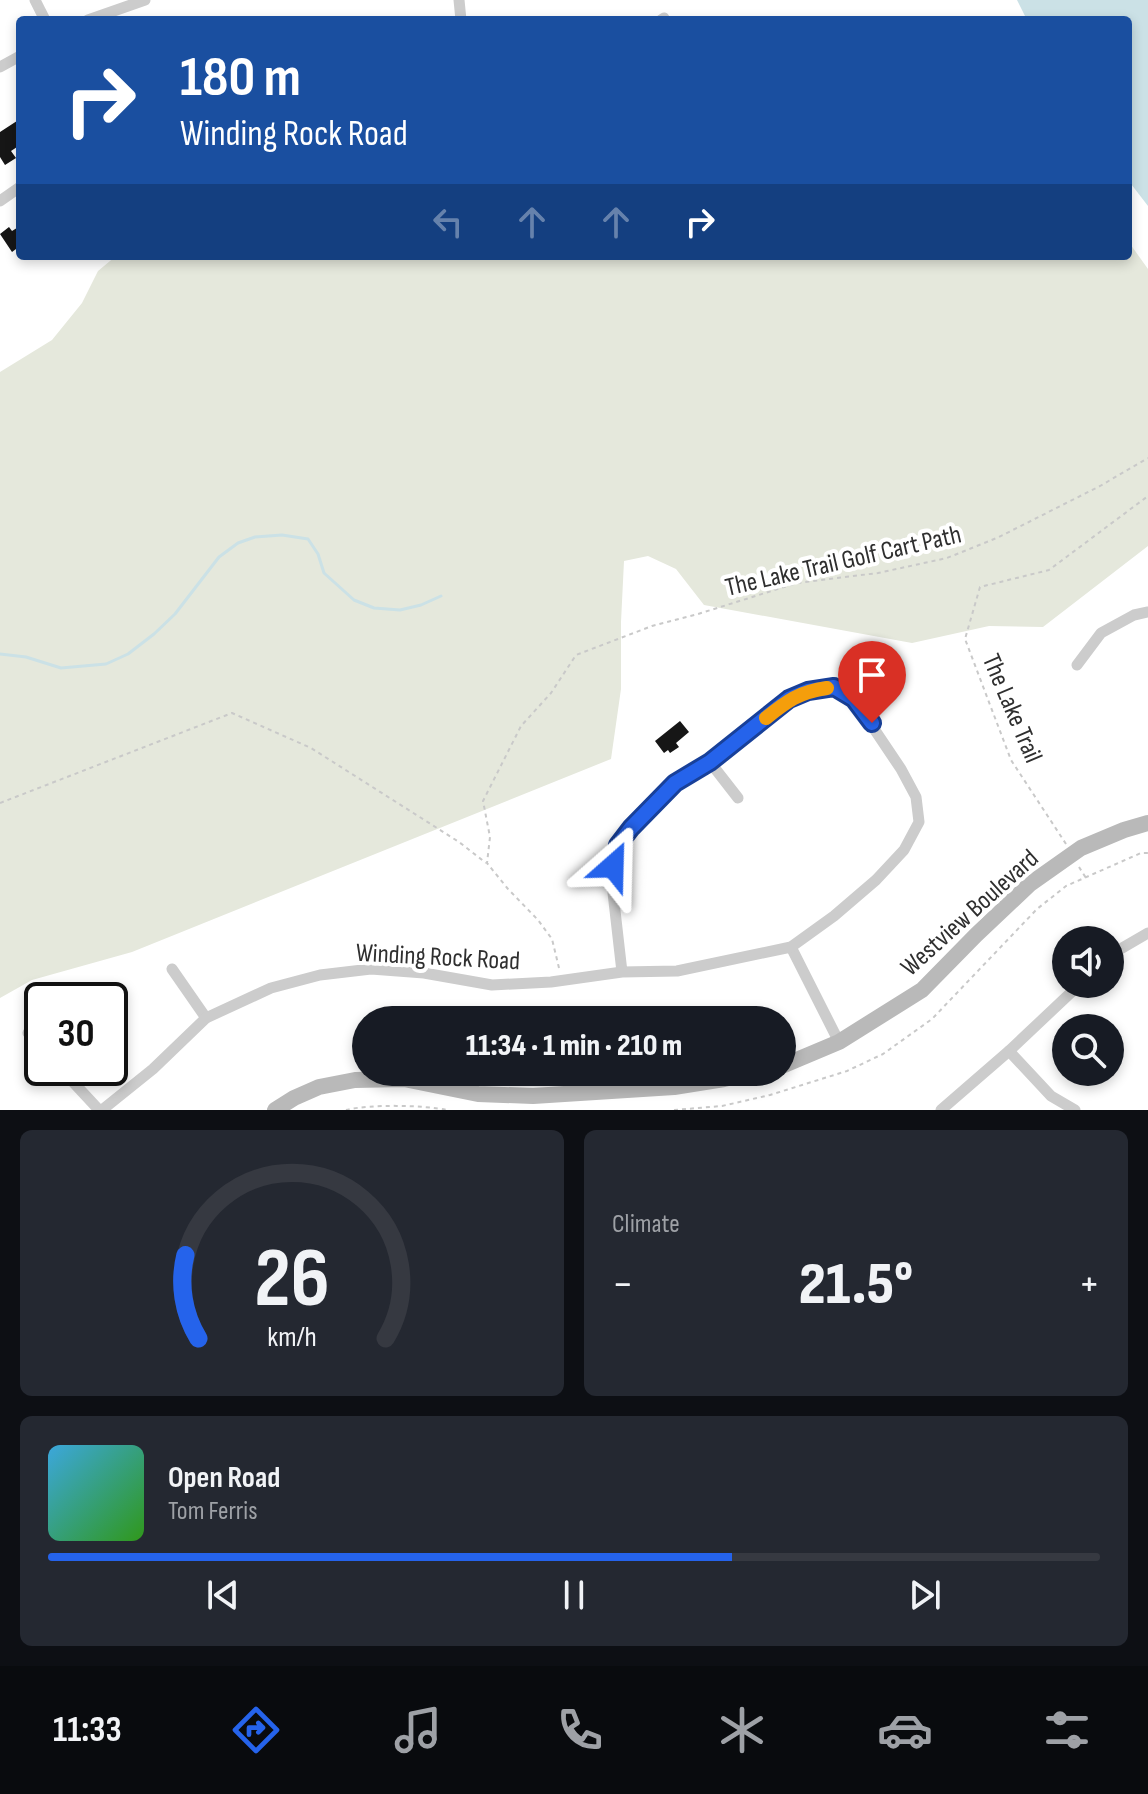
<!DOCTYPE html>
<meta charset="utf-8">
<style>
:root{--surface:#171b24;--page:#242831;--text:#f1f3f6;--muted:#9ea1a6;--line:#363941;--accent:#2563eb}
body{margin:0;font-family:"Sofia Sans Condensed",sans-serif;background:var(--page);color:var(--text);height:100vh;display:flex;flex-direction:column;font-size:30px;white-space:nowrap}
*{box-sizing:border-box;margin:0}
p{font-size:26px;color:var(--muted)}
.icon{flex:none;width:44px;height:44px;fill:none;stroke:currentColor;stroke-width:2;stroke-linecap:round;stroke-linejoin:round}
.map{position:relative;height:1110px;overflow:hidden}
.drawer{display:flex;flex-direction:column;gap:20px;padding:20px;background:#0d0f14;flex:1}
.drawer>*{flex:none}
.top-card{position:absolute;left:16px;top:16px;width:1116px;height:244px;border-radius:8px;box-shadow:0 4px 12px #0003;background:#1a4fa0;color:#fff;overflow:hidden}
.controls{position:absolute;left:1052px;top:926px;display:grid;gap:16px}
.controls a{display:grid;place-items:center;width:72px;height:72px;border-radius:50%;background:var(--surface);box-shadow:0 4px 12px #0003;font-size:40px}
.speed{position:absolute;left:24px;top:982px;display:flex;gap:16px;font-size:40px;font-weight:700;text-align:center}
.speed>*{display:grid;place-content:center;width:104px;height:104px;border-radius:50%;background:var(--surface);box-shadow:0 4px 12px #0003;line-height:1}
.speed .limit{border:4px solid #111;border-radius:12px;background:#fff;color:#111}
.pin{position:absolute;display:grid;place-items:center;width:68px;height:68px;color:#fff;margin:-82px -34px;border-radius:50% 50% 50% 0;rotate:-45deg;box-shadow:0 0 8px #0007}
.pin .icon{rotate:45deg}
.me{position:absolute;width:88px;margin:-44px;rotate:25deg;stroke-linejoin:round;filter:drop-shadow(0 0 6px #0008)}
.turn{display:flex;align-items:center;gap:28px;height:168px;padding:0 32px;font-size:36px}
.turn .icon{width:104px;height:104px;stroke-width:2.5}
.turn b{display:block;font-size:56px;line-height:68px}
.lanes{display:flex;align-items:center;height:76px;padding:0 32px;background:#0003;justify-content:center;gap:40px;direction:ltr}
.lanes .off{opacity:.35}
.big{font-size:60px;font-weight:800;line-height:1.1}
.drawer .card{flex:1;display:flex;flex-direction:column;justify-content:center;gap:12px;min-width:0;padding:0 28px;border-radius:12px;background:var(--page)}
.drawer .dial{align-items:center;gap:0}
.dial svg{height:208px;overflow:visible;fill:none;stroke:var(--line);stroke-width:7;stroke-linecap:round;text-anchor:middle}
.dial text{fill:var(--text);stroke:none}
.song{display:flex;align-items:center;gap:24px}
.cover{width:96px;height:96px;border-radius:12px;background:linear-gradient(135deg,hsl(200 70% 55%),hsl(110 70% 35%))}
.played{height:8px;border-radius:4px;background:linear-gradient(90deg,var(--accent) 65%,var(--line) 65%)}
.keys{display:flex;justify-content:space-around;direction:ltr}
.heat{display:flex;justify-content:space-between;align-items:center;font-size:44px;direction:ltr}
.drawer .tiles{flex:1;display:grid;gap:20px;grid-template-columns:1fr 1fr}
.card:last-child{grid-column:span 2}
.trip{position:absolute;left:352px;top:1006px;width:444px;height:80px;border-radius:40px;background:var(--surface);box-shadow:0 4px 12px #0003;font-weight:800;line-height:80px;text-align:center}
.menu{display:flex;height:128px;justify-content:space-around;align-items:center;background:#090b0e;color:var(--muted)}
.menu .icon{width:56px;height:56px}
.menu .selected{color:var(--accent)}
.menu b{font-size:36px;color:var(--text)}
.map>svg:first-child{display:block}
.green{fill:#e5e8dc}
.water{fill:#cbe1e6}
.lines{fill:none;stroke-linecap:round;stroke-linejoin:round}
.stream{stroke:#cbe1e6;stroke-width:3}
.building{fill:#161616}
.path{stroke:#c9c9c9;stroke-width:2;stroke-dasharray:4 4;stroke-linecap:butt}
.street{stroke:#ccc;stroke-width:11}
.secondary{stroke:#b9b9b9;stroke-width:16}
.route-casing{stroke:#184099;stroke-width:20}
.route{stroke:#2563eb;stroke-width:14}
.slow{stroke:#f59e0b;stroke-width:14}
.labels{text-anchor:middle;stroke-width:8;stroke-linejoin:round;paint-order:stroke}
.street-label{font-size:26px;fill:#2f2f2f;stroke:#fff}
</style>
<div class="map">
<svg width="1148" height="1110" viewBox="0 0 1148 1110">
<rect width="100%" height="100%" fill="#fff"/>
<polygon class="green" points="1128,241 1148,269 1148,546 1043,627 989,626 912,643 704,605 676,569 648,556 624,561 621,622 621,689 611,759 132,952 32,980 0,998 0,372 52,340 82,303 98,271 116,256 1128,256"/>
<polygon class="water" points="1017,0 1148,0 1148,206 1128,180 1128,20 1027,20"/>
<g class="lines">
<polyline class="stream" points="0,654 26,657 61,668 106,664 128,654 154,634 175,614 219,557 238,543 255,537 282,535 308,539 318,554 324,573 354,600 374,608 400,610 421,605 441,596"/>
</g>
<g class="building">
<polygon points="20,119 20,145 11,151 16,158 5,165 0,157 0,132"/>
<polygon points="20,226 20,246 12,252 0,234 9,227 12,231"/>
<polygon points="680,721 689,732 676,743 679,747 670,753 668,750 664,753 655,741"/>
</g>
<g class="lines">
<g class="path">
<polyline points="0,803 232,713 311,748 459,842 486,863"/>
<polyline points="1066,844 1011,760 965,639 980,587 1049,570 1148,496"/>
<polyline points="1079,867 1086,878"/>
<polyline points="559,968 552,939 538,920 508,889 487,863 490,837 483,801 521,726 551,693 576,655 652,626 698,614 797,583 878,573 947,558 999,537 1100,486 1148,458"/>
<path d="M 346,1110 C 370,1104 423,1105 447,1110"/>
<polyline points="674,1110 722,1106 770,1095 847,1071 883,1054 932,1019 1037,909 1066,886 1141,853 1148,853"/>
</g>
<g class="street">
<polyline points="35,0 45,20"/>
<polyline points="459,0 461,20"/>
<polyline points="88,20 145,0"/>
<polyline points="661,20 664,18"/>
<polyline points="0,67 20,56"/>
<polyline points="0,201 20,187"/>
<polyline points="1077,665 1101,633 1134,615 1148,612"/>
<polyline points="710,762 738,798"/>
<polyline points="791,947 839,1042"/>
<polyline points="1110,957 1117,951 1148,933"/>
<polyline points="172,969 206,1018"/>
<polyline points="28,1033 42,1049"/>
<polyline points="1009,1051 1051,1096 1075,1110"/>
<polyline points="60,1068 99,1110"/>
<polyline points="102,1110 153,1069 206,1018 271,988 320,975 371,969 424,973 492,985 551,982 622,972 677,971 791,947 834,916 876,880 904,850 919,822 916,797 901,769 854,699 834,687 808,691 789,699 710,762 675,783 631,828 618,845 613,866 613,893 622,972"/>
<polyline points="941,1110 1009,1051 1080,984"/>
</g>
<g class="secondary">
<polyline points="782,1066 839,1042 922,990 976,935 1030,884 1081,848 1124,830 1148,823"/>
<polyline points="275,1110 294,1098 319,1087 355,1080 404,1079 478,1094 533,1096 674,1087 724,1079 755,1072"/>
</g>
</g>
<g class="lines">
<defs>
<polyline id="route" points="613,866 618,845 631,828 675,783 710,762 789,699 808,691 834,687 854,699 872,723"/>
</defs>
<use href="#route" class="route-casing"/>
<use href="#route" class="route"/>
<path class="slow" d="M 766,718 C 787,701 799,692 827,688"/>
</g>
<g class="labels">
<g class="street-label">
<text transform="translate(843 560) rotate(-13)" y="9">The Lake Trail Golf Cart Path</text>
<text transform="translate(1013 708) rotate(67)" y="9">The Lake Trail</text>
<text transform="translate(969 912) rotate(-42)" y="9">Westview Boulevard</text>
<text transform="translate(438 956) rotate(3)" y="9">Winding Rock Road</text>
</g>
</g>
</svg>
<div class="controls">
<a><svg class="icon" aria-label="sound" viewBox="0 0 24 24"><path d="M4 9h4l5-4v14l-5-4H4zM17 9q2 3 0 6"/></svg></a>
<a><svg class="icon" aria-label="search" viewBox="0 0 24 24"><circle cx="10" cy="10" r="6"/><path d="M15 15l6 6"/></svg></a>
</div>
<div class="speed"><div class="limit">30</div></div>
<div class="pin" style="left:872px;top:723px;background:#d93025"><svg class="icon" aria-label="arrive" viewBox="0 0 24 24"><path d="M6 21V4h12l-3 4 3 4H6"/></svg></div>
<svg class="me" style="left:613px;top:866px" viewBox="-20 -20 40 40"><path d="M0-17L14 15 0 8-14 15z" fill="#2563eb" stroke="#fff" stroke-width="4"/></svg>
<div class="trip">11:34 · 1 min · 210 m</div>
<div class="top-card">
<div class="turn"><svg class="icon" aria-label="right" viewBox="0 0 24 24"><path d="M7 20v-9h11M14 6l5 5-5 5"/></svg><div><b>180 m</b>Winding Rock Road</div></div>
<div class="lanes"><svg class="icon off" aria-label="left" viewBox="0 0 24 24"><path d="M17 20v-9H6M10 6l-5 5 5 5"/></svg><svg class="icon off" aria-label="ahead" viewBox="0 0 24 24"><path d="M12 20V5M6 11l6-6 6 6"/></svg><svg class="icon off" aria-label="ahead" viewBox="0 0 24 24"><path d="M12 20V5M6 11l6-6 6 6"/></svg><svg class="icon" aria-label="right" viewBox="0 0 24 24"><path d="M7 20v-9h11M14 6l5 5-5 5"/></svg></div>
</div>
</div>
<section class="drawer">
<div class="tiles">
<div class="card dial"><svg viewBox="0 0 100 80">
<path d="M14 69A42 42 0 1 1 86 69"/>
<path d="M14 69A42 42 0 0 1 9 37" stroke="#2563eb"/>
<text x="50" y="56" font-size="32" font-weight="700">26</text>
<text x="50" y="72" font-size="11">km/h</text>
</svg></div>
<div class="card"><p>Climate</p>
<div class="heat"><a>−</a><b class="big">21.5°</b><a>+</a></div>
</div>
<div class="card">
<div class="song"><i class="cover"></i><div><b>Open Road</b><p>Tom Ferris</p></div></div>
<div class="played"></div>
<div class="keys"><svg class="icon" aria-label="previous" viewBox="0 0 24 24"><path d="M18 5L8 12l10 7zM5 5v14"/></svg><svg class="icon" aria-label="pause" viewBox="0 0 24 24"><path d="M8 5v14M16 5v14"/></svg><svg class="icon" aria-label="next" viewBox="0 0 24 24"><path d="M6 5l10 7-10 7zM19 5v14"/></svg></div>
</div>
</div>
</section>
<nav class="menu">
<b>11:33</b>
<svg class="icon selected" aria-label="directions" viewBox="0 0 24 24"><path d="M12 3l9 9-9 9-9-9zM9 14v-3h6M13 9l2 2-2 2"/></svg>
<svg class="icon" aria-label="music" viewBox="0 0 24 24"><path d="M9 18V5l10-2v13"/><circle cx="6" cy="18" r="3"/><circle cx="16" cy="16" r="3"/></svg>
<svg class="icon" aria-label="phone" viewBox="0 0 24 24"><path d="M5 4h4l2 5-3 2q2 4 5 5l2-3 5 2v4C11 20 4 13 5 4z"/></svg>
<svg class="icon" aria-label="climate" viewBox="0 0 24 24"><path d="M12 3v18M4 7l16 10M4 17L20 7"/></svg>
<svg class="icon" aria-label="car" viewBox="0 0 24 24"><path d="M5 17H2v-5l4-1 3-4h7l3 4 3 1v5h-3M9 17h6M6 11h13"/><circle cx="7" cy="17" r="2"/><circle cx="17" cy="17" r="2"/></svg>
<svg class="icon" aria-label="filters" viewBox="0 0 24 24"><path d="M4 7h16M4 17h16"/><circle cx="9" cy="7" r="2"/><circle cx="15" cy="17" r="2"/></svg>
</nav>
